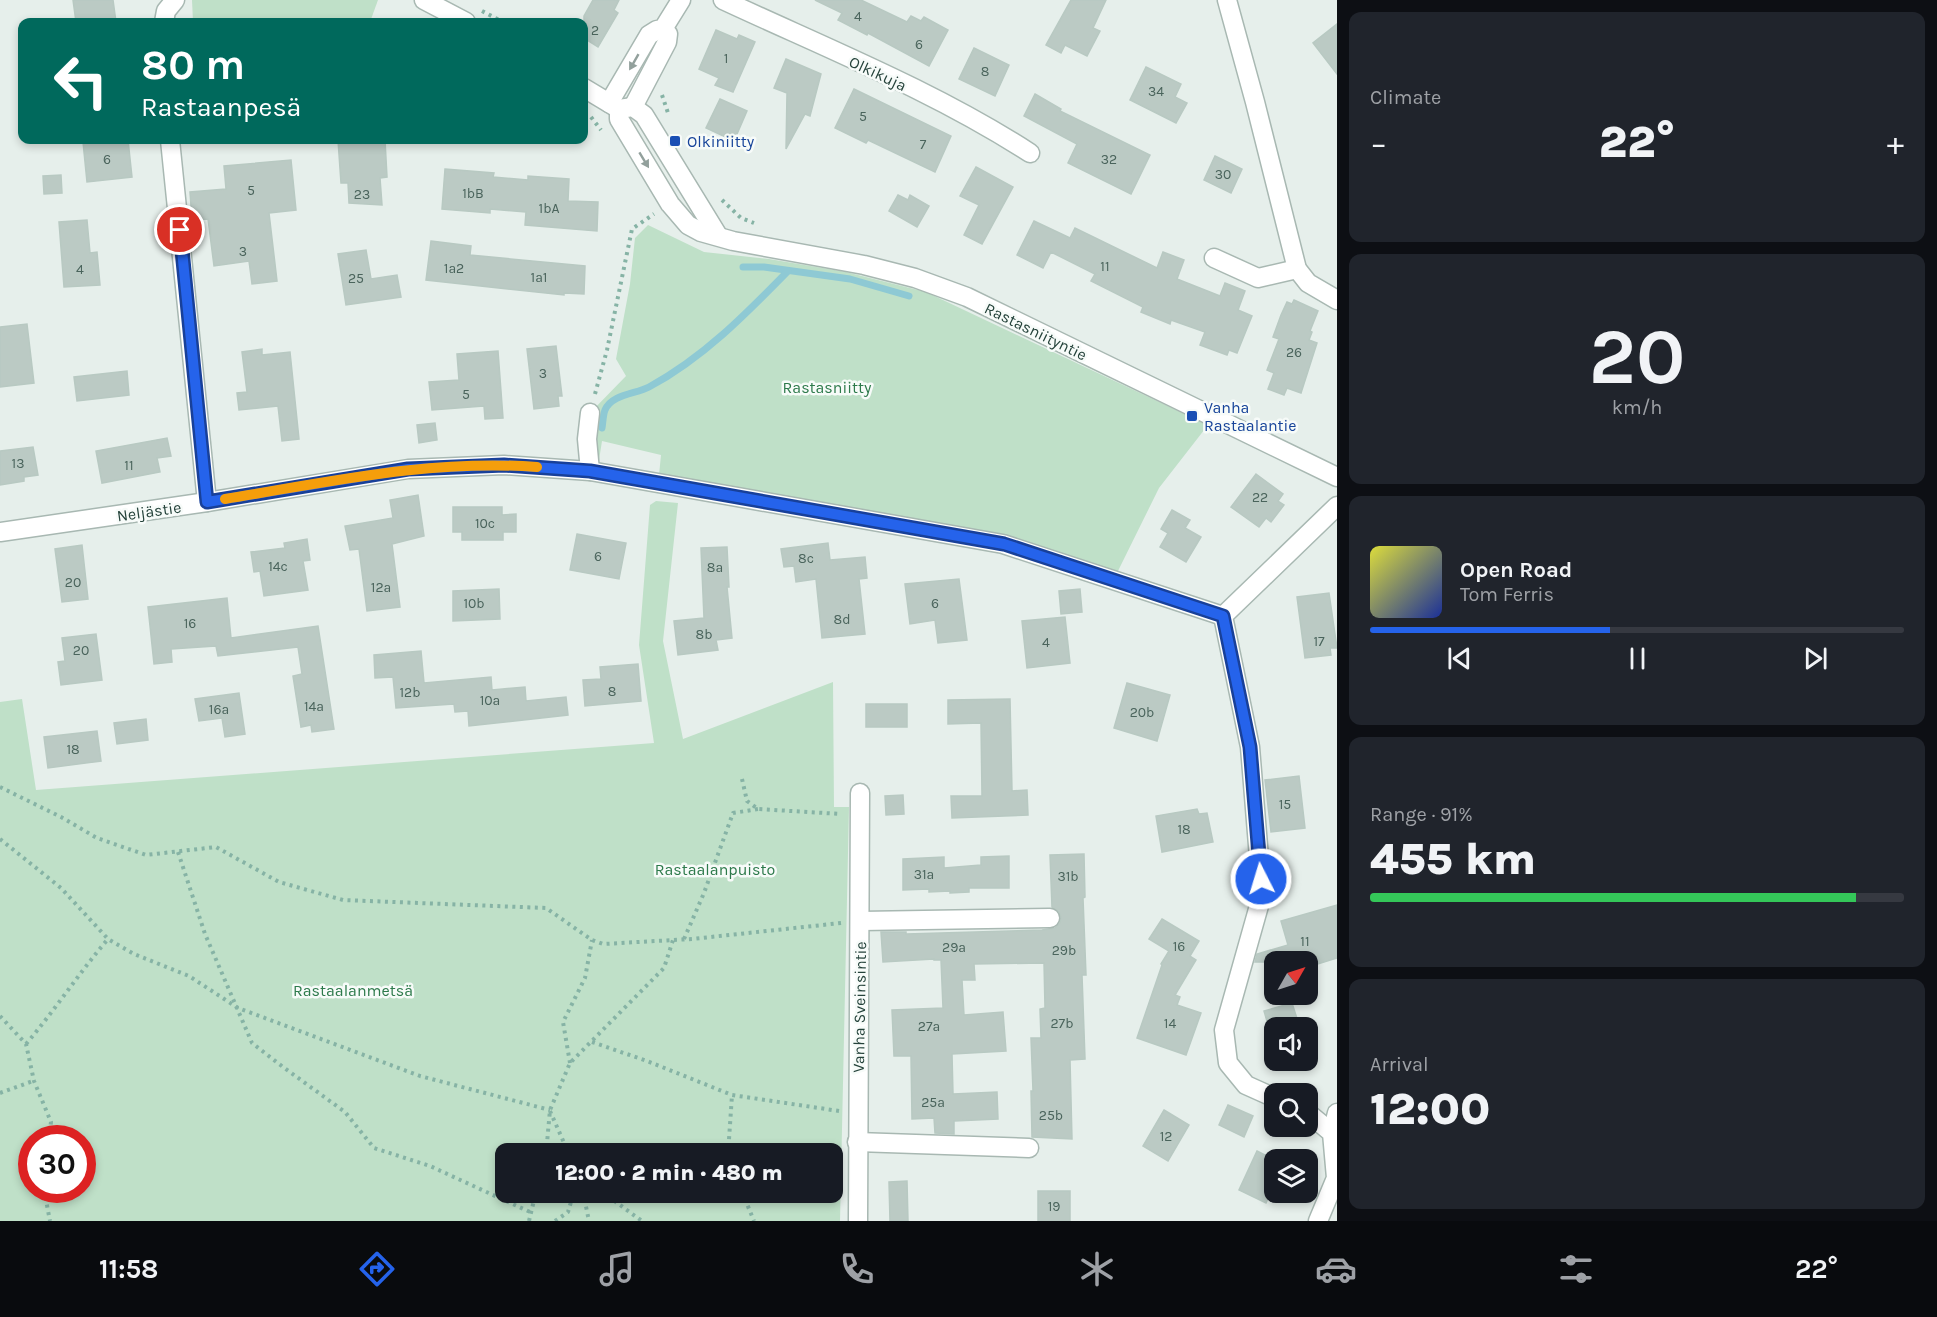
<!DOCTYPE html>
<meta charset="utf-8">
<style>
:root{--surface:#171b24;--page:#20242c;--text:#f1f3f6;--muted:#9ea1a6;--line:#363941;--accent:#2563eb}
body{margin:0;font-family:Karla,sans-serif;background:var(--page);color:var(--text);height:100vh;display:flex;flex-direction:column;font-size:22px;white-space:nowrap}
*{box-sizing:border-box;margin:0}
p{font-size:20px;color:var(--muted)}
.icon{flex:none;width:33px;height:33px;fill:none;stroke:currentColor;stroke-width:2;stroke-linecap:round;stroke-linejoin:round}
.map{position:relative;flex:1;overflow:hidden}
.panel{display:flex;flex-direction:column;gap:12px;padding:12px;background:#0d0f14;width:600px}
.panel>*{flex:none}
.top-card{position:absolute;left:18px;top:18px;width:570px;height:126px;border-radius:12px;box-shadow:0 3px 9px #0003;background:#00695c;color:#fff;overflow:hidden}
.needle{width:39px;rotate:51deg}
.buttons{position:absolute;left:1264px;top:951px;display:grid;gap:12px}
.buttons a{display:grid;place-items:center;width:54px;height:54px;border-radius:12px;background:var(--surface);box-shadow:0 3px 9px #0003;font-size:30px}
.speed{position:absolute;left:18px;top:1125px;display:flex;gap:12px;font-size:30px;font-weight:700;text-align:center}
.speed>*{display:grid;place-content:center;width:78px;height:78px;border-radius:50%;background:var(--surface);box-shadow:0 3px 9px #0003;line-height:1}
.speed .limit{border:9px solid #d22;background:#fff;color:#111}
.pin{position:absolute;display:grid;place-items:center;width:51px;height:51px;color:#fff;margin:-26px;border:3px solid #fff;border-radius:50%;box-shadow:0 2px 6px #0007}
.me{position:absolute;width:66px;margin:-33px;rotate:355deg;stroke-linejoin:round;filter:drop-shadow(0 0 4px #0008)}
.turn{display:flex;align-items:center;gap:21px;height:126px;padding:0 24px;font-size:27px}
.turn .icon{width:78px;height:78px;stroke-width:2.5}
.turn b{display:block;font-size:42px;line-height:51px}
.big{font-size:45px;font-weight:800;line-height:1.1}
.panel .card{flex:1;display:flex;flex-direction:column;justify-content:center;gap:9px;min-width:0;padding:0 21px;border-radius:12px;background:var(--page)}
.panel .dial{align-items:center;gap:0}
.dial b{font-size:78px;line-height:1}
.song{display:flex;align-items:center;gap:18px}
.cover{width:72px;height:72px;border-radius:9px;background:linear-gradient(135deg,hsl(60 70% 55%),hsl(230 70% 35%))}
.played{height:6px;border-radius:3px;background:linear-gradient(90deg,var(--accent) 45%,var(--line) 45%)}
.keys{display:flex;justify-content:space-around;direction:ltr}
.heat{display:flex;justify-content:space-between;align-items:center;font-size:33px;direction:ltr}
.charge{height:9px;border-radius:4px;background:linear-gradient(90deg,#34c759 91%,var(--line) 0)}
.trip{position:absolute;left:495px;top:1143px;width:348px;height:60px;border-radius:12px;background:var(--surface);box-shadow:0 3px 9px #0003;font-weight:800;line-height:60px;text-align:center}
.tabs{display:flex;height:96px;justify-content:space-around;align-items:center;background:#090b0e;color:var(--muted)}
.tabs .icon{width:42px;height:42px}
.tabs .current{color:var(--accent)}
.tabs b{font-size:27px;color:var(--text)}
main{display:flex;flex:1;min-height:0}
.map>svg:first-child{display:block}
.green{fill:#bfe0c8;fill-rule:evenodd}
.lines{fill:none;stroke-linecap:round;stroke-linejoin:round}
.stream{stroke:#8ec9d4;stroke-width:7}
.building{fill:#bbcac4;stroke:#b8c9c2;stroke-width:1.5}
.minor-casing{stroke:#a8b8b2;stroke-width:21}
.path{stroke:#86b3a5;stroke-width:4;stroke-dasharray:3 4.5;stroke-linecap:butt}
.minor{stroke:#fff;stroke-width:18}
.oneway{fill:#92a09c}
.route-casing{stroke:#184099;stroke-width:15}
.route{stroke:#2563eb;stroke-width:10}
.slow{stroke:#f59e0b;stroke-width:10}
.transit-dot{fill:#1a4fb4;stroke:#f7fbf9;stroke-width:2}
.labels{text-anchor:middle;stroke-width:5;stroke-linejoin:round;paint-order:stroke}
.number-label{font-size:14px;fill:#4a645c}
.street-label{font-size:16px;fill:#24423a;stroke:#f7fbf9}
.transit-label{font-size:16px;fill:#164399;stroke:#f7fbf9;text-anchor:start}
.park-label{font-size:16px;fill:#2d7a4b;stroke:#f7fbf9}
</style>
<main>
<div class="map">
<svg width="1337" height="1221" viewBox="0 0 1337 1221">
<rect width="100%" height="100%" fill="#e6efeb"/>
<g class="green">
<polygon points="192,0 378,0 370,22 193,22"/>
<polygon points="648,225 704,252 769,259 846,272 926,292 1208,425 1159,488 1117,573 659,475 661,455 602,441 597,473 590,413 626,376 616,359 630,284 635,238"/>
<path d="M 656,501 L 678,503 L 663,641 L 683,739 L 833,682 L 834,807 L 849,807 L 840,1221 L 0,1221 L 0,702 L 22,699 L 36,790 L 654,743 L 639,645 L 650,505 ZM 32,1138 L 82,1138 L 82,1190 L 32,1190 ZM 506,1154 L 832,1154 L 832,1192 L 506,1192 Z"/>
</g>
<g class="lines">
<g class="stream">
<polyline points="743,267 764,267 850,279 909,296"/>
<path d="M 602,428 C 603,422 603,415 605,410 C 612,394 636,394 649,387 C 703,358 746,314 788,271"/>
</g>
</g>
<g class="building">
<polygon points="73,0 113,0 116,22 76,22"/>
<polygon points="593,0 619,0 614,10 618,13 598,47 584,38 584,16"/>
<polygon points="815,0 861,0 907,22 911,16 921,21 924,17 948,30 929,66 868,33 867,35 838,20 842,13"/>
<polygon points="1071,0 1106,0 1093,28 1100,31 1087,56 1065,45 1061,53 1046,45"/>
<polygon points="1337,24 1337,74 1313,43"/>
<polygon points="716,30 737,39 739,35 755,42 733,92 715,85 719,78 699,69"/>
<polygon points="974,48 1009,65 995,96 959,79"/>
<polygon points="786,59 821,74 810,116 805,114 786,149 787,93 774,88"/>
<polygon points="1146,67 1181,84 1175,97 1187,103 1176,123 1130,100"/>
<polygon points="854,89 951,136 935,172 868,140 866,143 835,128"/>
<polygon points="1035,94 1061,109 1060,111 1150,155 1131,194 1068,163 1077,144 1024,116"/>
<polygon points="720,99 747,111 734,141 706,128"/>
<polygon points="103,140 128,140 132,177 87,182 83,142"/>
<polygon points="338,140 385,140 387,177 380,178 382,205 349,203 348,183 341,183"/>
<polygon points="1215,156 1242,169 1231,193 1204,180"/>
<polygon points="291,160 296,210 269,213 277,281 252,284 249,261 214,266 208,219 192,220 190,192 226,189 224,166"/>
<polygon points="976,167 1013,187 982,244 964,235 979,205 960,196"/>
<polygon points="445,169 494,173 493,177 528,180 528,176 569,179 568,201 598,202 597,231 525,225 526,212 490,209 490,213 442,209"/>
<polygon points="61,175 62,193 44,194 43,176"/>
<polygon points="898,195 908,200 910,195 929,206 917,227 889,211"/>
<polygon points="87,220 90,253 97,252 100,285 64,287 59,222"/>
<polygon points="1034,221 1070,238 1075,228 1157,268 1163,252 1184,260 1177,279 1220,296 1225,283 1245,291 1238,310 1252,316 1237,353 1229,350 1227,355 1200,345 1205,332 1171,320 1170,324 1141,312 1143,307 1091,281 1095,274 1051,252 1043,268 1017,255"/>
<polygon points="431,241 471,246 470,255 585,266 584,294 564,293 564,295 426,280"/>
<polygon points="366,250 371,279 397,275 401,297 346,305 338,254"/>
<polygon points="1294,300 1318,311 1310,331 1312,332 1309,340 1317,343 1301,393 1287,388 1284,395 1268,389 1274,373 1267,370 1279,339 1273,337 1281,315 1287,302 1292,304"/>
<polygon points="27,324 34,383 0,387 0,327"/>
<polygon points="556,346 562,396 558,396 559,406 534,409 527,349"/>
<polygon points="262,349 262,355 290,352 299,439 282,441 278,406 239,410 237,393 247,392 242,352"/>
<polygon points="498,351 503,418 485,419 484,406 432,410 429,382 459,380 457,354"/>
<polygon points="127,371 129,395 77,401 74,377"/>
<polygon points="435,423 437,440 419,443 417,425"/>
<polygon points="167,438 171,456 157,458 160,472 102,483 96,451"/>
<polygon points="33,447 38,475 24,477 24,481 0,485 0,451"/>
<polygon points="1256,474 1283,494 1278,501 1284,505 1271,522 1266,518 1259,527 1231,507"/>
<polygon points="418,495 424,536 392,544 400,607 367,611 359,549 350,550 345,526 393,518 390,500"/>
<polygon points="453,507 502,507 502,515 516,514 516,532 503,532 503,540 462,540 462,532 453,532"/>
<polygon points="1172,510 1190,520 1185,528 1201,537 1186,562 1160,547 1168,533 1161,529"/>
<polygon points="577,534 626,543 619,579 570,570"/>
<polygon points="307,539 310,560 303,561 308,590 264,596 260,571 254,572 251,552 285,548 284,543"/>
<polygon points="828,543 830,560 865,557 867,578 859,579 865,634 822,638 816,579 796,582 794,566 784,567 781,549"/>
<polygon points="82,545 88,599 62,602 55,549"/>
<polygon points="727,547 729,587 727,587 732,638 716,640 718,650 678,655 674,621 704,618 701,548"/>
<polygon points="959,579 967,640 938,643 935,620 910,624 905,584"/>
<polygon points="499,589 500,619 453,621 453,591"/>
<polygon points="1080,589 1082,612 1061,614 1059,591"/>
<polygon points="1329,593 1337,648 1330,648 1331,655 1305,658 1297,597"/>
<polygon points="227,598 231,638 318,626 334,729 312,732 311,725 301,727 293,676 302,674 298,647 218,656 216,646 171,649 172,662 154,664 148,607"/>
<polygon points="1065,617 1070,663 1027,668 1022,621"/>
<polygon points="96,634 102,680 61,685 58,662 65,661 62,638"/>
<polygon points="421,651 424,683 491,677 492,690 525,687 526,701 566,697 568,715 469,726 468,711 455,712 454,704 396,708 393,677 375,678 374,655"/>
<polygon points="638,664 641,701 585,706 583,680 601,679 600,667"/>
<polygon points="1127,683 1170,695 1157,741 1114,728"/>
<polygon points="239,693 245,734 225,737 222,718 199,721 195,699"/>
<polygon points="1010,699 1012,791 1027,790 1028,815 952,818 951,796 982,796 981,723 948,724 948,700"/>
<rect x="866" y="704" width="41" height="23"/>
<polygon points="146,719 148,740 117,744 114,723"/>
<polygon points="97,731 101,761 48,768 44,737"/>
<polygon points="1299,776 1305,828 1271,832 1265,780"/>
<polygon points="903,795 904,814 886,815 885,796"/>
<polygon points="1197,809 1199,814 1207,813 1213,842 1162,852 1156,816"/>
<polygon points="1084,854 1085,897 1083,898 1086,975 1082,975 1085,1059 1070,1060 1072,1139 1032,1137 1031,1091 1033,1091 1031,1038 1041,1038 1040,1009 1045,1008 1044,963 974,964 975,980 962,980 964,1015 1003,1012 1006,1051 952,1054 953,1094 997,1092 998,1119 954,1121 954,1134 935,1133 934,1118 912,1119 911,1056 894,1056 892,1010 943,1008 941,960 934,960 934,959 883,962 881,932 906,932 906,934 1042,930 1055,928 1060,923 1061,917 1059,912 1052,907 1050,855"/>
<polygon points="1009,856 1009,888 969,888 969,892 950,893 950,891 929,892 929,889 903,890 903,859 944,857 944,868 981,865 981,857"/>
<polygon points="1337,905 1337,958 1308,967 1308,962 1255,962 1257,954 1288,945 1281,921"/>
<polygon points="1162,919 1199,941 1190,956 1196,960 1175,995 1180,997 1177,1005 1201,1013 1186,1055 1137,1038 1162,965 1161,964 1169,951 1149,939"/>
<polygon points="1292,1003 1300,1028 1269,1028 1264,1011"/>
<polygon points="1228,1105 1253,1116 1244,1137 1219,1125"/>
<polygon points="1164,1110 1189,1125 1168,1161 1143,1146"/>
<polygon points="1257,1151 1275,1160 1275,1183 1266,1203 1239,1190"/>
<polygon points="907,1181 908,1221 890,1221 889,1182"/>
<rect x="1038" y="1191" width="32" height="30"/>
</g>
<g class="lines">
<defs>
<g id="minor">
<polyline points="424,0 466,22"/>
<path d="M 723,0 C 826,48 934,91 1030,153"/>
<polyline points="1227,0 1255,102 1297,269 1308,283 1337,300"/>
<polyline points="164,22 166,11 175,0"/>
<polyline points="584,88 619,109 633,107 644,115 717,234"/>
<polyline points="609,103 649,35 657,30 663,29 681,0"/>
<polyline points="633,107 667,42 668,34 663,29"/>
<polyline points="619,109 619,119 670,204 688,225 701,232 733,241 864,265 915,278 967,297 1337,477"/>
<polyline points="170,140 207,502"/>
<polyline points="1214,258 1258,278 1297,269"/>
<polyline points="590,471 587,439 590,413"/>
<polyline points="0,532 207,502 408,469 504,465 590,471 1003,544 1223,616"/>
<polyline points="861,921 1050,918"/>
<polyline points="1275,1098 1246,1085 1228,1063 1224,1030 1262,895 1250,747 1223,616 1337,506"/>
<polyline points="1308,1113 1332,1133 1336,1178 1318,1221"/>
<polyline points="1332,1133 1337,1113"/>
<polyline points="857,1142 1029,1148"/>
<polyline points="858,1221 860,793"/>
</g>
</defs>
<use href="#minor" class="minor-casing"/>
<g class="path">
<polyline points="482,11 503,22"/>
<polyline points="662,95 668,113"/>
<polyline points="591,117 601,130"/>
<polyline points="722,200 741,218 754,223"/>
<polyline points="595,394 607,350 632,229 654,214"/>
<polyline points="742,779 747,801 758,809 841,814"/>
<polyline points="0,787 61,817 97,838 146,855 216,847 279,882 343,900 546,908 592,940 603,944 692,939 841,923"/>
<polyline points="0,839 61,888 108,939 134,954 189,976 238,1008 420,1076 550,1110"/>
<polyline points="178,852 205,934 252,1043 283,1067 345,1112 374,1148 430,1166 530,1212"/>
<polyline points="684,939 704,893 733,813 758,809"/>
<polyline points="0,1016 26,1044 34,1081 51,1122 49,1138"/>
<polyline points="592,1042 647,1061 732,1095 839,1111"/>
<path d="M 26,1044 C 55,1010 79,973 108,939"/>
<polyline points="570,1063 563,1022 585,978 592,940"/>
<polyline points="0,1093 33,1081"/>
<polyline points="550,1111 569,1154"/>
<polyline points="546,1154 550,1110 570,1063 664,968 673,940"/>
<polyline points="728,1154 732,1095"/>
<polyline points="44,1190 50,1221"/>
<polyline points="583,1192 589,1221"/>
<polyline points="602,1192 642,1221"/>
<polyline points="742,1192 754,1221"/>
<polyline points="529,1221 536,1192"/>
<polyline points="555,1221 568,1212 574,1192"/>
</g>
<use href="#minor" class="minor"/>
</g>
<defs><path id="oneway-solid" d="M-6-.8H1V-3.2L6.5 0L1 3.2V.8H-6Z" transform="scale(1.5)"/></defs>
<g class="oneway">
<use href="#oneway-solid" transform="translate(634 62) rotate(120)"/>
<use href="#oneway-solid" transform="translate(644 160) rotate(59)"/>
</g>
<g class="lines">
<defs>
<polyline id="route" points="180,230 207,502 408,469 504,465 590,471 1004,544 1223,616 1250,747 1261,879"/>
</defs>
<use href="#route" class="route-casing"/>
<use href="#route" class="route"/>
<path class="slow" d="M 225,499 C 329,482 431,459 537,467"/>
</g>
<g class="transit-dot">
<rect x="669" y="135" width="12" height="12" rx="3"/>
<rect x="1186" y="410" width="12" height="12" rx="3"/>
</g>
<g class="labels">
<g class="number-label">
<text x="858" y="21">4</text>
<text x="595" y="35">2</text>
<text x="919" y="49">6</text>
<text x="726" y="63">1</text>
<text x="985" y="76">8</text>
<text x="1156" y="96">34</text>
<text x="863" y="121">5</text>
<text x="923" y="149">7</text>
<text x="107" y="164">6</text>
<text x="1109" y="164">32</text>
<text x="1223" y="179">30</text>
<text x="251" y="195">5</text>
<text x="473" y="198">1bB</text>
<text x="362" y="199">23</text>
<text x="549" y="213">1bA</text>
<text x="243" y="256">3</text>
<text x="1105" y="271">11</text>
<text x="454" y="273">1a2</text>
<text x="80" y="274">4</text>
<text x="539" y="282">1a1</text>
<text x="356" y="283">25</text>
<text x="1294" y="357">26</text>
<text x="543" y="378">3</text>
<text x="466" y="399">5</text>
<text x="18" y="468">13</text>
<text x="129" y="470">11</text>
<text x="1260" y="502">22</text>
<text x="485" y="528">10c</text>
<text x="598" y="561">6</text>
<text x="806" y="563">8c</text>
<text x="278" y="571">14c</text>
<text x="715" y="572">8a</text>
<text x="73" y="587">20</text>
<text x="381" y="592">12a</text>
<text x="474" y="608">10b</text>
<text x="935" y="608">6</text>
<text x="842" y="624">8d</text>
<text x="190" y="628">16</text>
<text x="704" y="639">8b</text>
<text x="1319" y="646">17</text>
<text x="1046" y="647">4</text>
<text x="81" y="655">20</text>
<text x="612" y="696">8</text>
<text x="410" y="697">12b</text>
<text x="490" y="705">10a</text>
<text x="314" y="711">14a</text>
<text x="219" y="714">16a</text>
<text x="1142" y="717">20b</text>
<text x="73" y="754">18</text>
<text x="1285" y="809">15</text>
<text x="1184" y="834">18</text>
<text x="924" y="879">31a</text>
<text x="1068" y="881">31b</text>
<text x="1305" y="946">11</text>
<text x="1179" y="951">16</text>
<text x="954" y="952">29a</text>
<text x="1064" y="955">29b</text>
<text x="1062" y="1028">27b</text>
<text x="1170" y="1028">14</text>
<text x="929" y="1031">27a</text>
<text x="933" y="1107">25a</text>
<text x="1051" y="1120">25b</text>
<text x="1166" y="1141">12</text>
<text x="1054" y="1211">19</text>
</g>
<g class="street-label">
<text transform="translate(878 73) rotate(25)" y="6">Olkikuja</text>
<text transform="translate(1036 331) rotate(26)" y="6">Rastasniityntie</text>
<text transform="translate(149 511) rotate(-8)" y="6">Neljästie</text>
<text transform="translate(859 1007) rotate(-89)" y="6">Vanha Sveinsintie</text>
</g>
<g class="transit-label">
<text x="687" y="147">Olkiniitty</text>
<text x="1204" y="413">Vanha<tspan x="1204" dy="18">Rastaalantie</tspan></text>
</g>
<g class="park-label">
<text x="827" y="393">Rastasniitty</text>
<text x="715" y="875">Rastaalanpuisto</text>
<text x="353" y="996">Rastaalanmetsä</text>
</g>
</g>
</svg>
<div class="buttons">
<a><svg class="needle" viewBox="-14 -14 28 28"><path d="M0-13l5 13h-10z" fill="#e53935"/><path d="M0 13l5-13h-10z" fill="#9ea1a6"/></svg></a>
<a><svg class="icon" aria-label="sound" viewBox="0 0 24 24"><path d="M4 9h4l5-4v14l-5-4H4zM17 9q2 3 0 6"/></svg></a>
<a><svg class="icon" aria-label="search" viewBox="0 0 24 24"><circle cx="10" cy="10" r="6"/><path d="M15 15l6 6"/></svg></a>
<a><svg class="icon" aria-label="layers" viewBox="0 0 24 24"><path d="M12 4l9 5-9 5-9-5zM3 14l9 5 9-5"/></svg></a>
</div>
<div class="speed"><div class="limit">30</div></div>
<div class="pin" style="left:180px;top:230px;background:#d93025"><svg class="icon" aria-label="arrive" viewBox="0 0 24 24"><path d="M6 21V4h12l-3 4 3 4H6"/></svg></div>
<svg class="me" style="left:1261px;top:879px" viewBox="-20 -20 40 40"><circle r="17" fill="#2563eb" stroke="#fff" stroke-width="3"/><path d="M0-11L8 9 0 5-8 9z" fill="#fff"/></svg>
<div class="trip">12:00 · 2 min · 480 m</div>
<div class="top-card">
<div class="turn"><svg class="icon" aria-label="left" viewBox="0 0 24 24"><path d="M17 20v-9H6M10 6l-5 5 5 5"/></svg><div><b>80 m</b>Rastaanpesä</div></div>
</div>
</div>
<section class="panel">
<div class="card"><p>Climate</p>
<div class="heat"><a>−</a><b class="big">22°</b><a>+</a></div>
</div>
<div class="card dial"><b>20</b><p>km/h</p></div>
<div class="card">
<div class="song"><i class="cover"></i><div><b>Open Road</b><p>Tom Ferris</p></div></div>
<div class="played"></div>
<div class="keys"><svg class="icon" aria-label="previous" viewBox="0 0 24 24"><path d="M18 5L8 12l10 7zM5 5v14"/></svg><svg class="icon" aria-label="pause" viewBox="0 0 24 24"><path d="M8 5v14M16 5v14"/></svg><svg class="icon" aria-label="next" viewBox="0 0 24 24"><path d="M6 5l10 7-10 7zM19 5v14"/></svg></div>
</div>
<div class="card"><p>Range · 91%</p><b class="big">455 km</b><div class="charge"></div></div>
<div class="card"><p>Arrival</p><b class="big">12:00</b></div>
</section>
</main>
<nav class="tabs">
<b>11:58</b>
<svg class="icon current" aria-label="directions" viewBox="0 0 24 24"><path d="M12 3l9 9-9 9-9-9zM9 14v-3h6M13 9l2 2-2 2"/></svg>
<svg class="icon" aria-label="music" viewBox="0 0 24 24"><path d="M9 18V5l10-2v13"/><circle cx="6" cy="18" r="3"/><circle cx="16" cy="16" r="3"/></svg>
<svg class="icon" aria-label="phone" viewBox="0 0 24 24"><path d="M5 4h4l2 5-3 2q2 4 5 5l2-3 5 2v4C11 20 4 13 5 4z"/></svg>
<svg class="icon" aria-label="climate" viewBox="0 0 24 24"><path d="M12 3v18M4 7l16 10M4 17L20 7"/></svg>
<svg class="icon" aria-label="car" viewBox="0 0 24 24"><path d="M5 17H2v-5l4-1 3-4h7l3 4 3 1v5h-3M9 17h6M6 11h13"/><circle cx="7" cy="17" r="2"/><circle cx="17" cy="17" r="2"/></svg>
<svg class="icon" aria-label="filters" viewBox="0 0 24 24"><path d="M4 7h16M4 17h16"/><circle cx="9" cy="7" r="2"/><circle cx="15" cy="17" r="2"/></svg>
<b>22°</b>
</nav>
